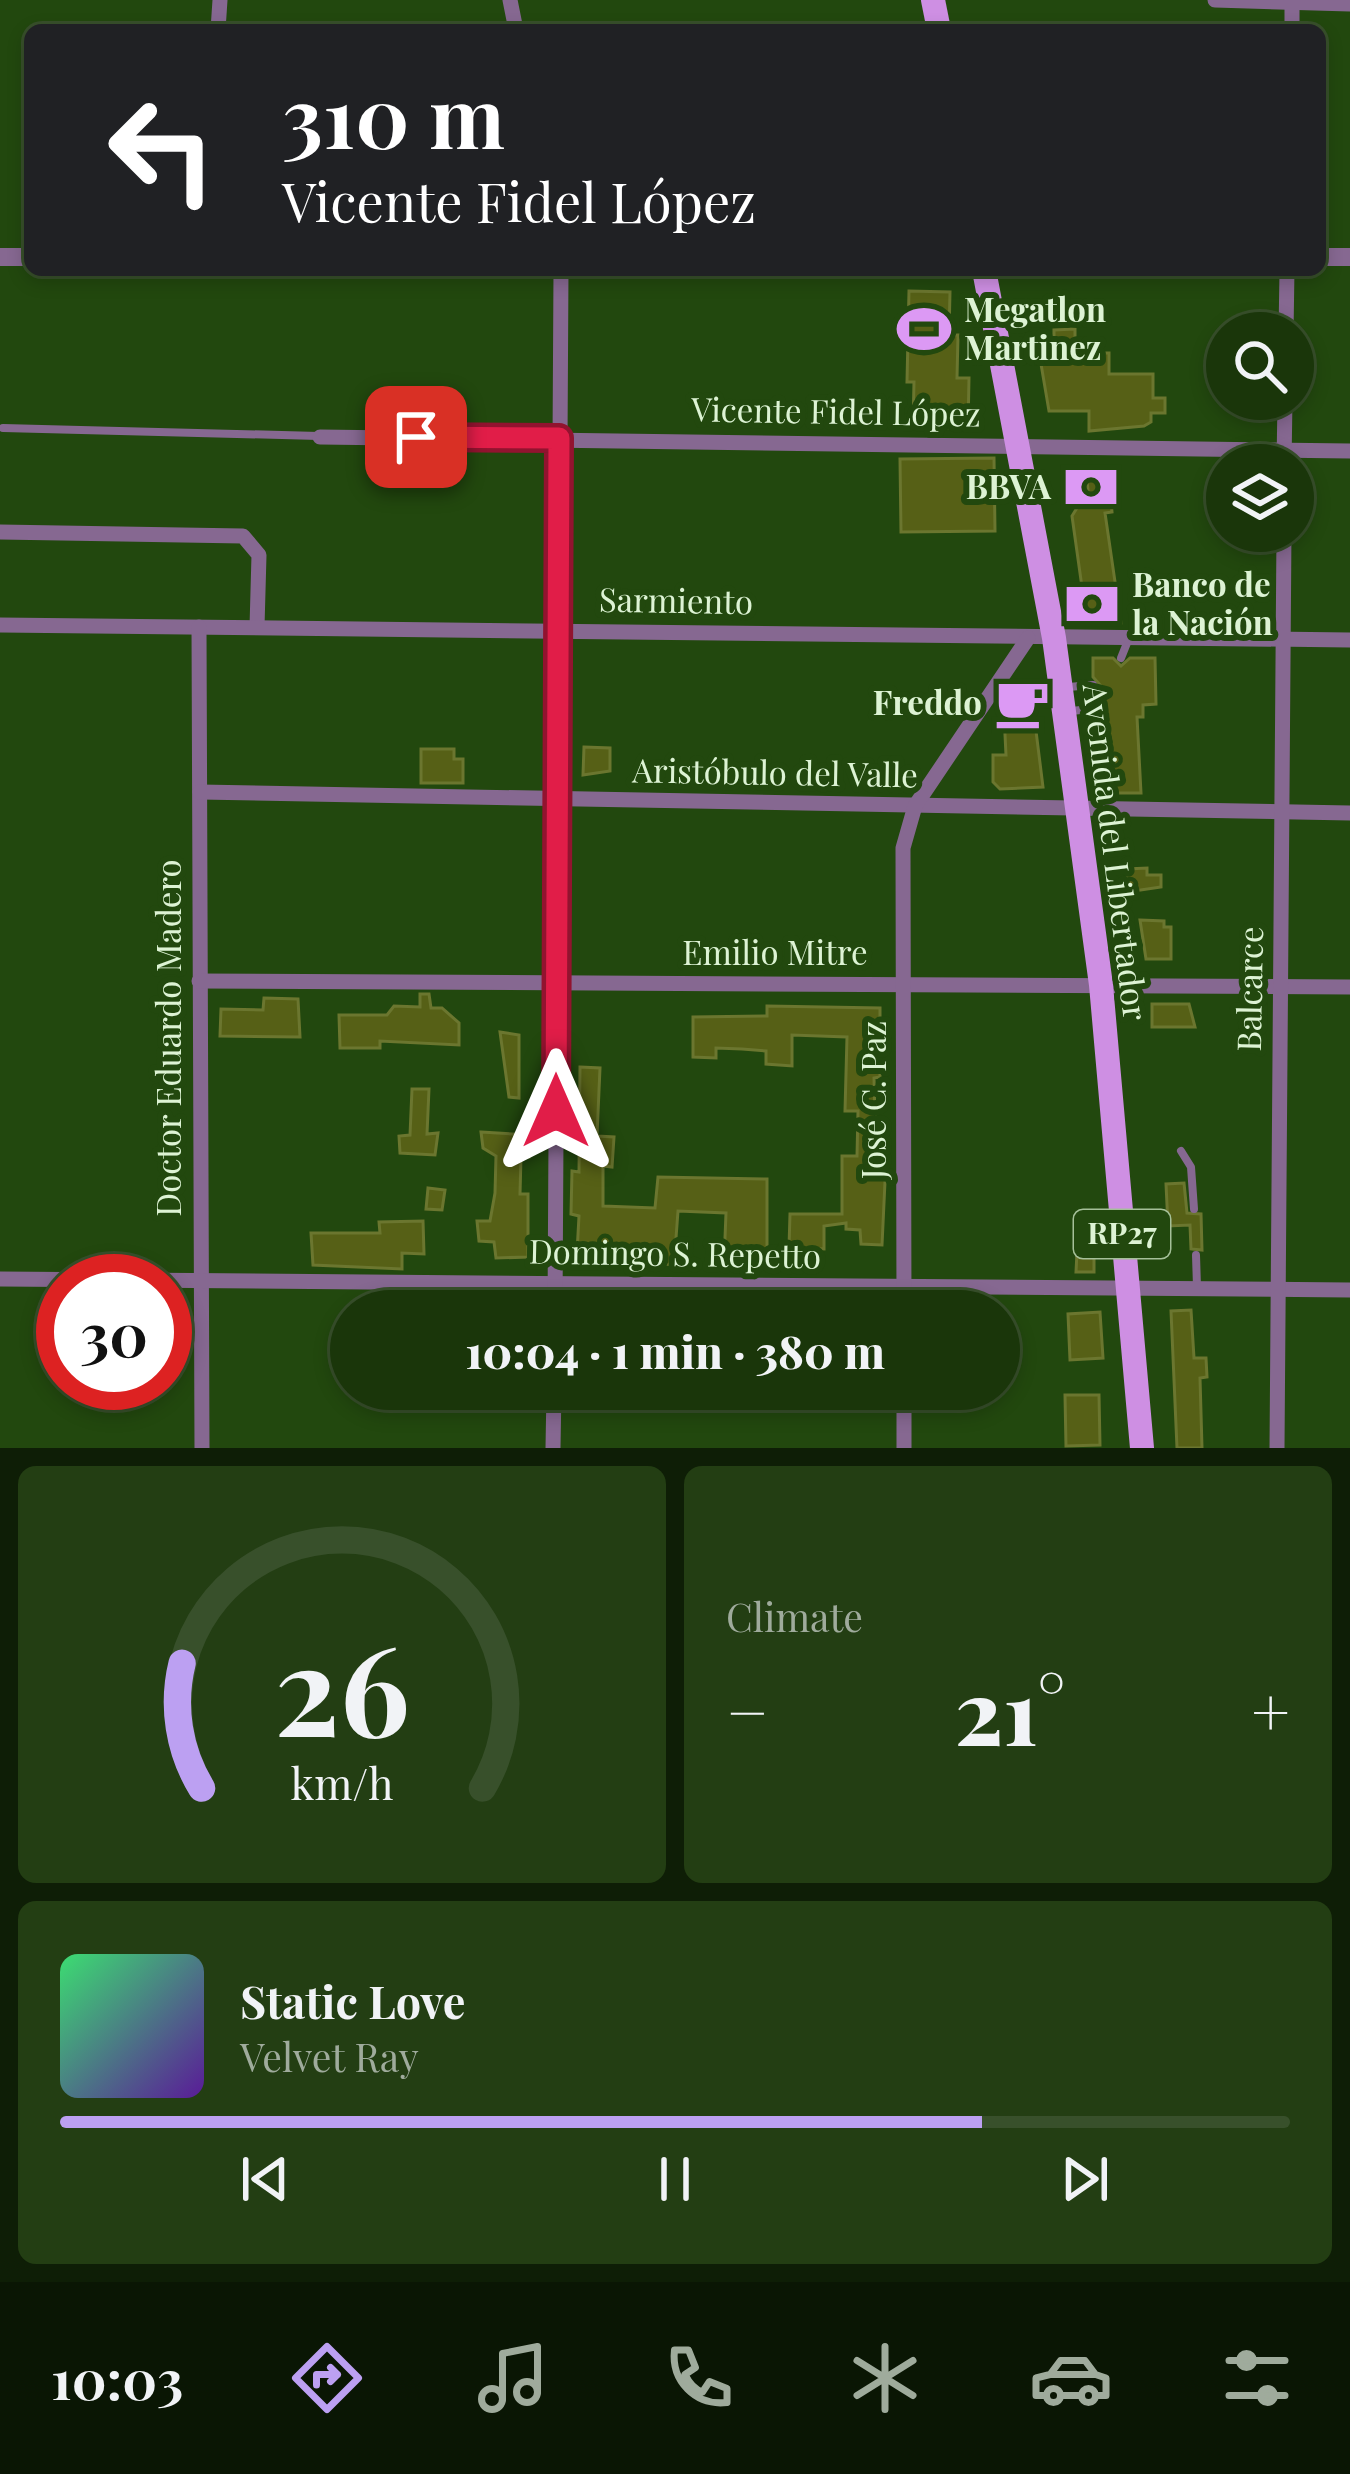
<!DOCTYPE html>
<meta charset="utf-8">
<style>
:root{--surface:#1a360a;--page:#233e13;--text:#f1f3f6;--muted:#9fab9c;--line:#38502b;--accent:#bca0f2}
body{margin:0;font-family:"Playfair Display",serif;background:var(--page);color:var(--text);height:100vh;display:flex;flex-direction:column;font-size:45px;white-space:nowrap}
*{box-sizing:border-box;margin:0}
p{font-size:39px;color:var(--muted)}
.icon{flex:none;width:66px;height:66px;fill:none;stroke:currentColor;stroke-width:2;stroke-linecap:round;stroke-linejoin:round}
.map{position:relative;height:1448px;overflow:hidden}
.sheet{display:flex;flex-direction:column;gap:18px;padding:18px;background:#0e1e06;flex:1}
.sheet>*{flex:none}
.hud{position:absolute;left:24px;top:24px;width:1302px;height:252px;border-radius:18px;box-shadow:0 6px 18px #0003,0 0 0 3px var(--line);background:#202124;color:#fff;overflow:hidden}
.fabs{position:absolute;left:1206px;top:312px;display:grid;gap:24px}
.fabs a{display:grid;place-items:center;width:108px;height:108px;border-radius:50%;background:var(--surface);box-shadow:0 6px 18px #0003,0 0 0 3px var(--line);font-size:60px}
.speed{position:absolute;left:36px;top:1254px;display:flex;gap:24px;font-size:60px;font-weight:700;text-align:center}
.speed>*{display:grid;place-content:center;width:156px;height:156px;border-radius:50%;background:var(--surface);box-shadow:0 6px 18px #0003,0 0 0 3px var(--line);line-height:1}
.speed .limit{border:18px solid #d22;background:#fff;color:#111}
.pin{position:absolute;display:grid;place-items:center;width:102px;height:102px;color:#fff;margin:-51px;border-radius:24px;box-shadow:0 6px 18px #0006}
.me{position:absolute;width:132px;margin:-66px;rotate:0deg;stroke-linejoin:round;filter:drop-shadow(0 0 9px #0008)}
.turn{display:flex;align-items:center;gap:42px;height:252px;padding:0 60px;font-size:54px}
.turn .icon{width:156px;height:156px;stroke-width:2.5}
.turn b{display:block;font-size:84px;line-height:102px}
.big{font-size:90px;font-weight:800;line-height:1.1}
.sheet .card{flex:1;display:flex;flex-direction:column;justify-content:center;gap:18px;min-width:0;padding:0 42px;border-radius:18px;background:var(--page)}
.sheet .dial{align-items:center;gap:0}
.dial svg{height:312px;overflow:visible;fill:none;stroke:var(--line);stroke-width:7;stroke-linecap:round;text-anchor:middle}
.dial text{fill:var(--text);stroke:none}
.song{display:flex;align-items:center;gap:36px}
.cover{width:144px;height:144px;border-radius:18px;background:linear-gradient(135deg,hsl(140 70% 55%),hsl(270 70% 35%))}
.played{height:12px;border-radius:6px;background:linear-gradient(90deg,var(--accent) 75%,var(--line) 75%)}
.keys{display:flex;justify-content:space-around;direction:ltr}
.heat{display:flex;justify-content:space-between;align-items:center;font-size:66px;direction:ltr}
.sheet .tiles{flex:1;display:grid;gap:18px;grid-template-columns:1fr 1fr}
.card:last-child{grid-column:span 2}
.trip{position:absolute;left:330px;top:1290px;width:690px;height:120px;border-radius:60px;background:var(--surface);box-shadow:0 6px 18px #0003,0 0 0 3px var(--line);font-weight:800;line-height:120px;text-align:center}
.tab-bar{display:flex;height:192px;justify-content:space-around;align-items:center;background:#0a1604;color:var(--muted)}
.tab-bar .icon{width:84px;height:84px}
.tab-bar .current{color:var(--accent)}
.tab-bar b{font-size:54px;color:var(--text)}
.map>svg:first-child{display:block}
.building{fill:#566016;stroke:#6b762f;stroke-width:3}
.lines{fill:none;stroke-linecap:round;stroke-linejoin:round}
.service{stroke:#866891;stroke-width:8}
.minor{stroke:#866891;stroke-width:15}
.tertiary{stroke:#866891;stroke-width:18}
.primary{stroke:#ce8fe3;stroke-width:24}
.route-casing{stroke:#92132f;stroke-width:30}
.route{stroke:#e11d48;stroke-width:21}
.labels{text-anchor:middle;stroke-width:12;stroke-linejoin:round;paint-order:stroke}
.shield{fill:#22480e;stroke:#a5c099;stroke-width:3}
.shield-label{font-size:30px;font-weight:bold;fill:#ddf3d4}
.poi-label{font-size:33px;font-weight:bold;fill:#ddf3d4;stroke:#22480e;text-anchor:start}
.street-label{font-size:33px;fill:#ddf3d4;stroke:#22480e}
</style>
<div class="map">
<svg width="1350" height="1448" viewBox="0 0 1350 1448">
<rect width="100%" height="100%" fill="#22480e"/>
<g class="building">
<polygon points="909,291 950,292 949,335 958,335 957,378 969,378 968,428 913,427 914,382 907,382"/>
<polygon points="1075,329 1075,353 1109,353 1109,374 1153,374 1153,398 1165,398 1165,413 1151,413 1151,422 1144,426 1089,431 1089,411 1049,411 1041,364 1054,364 1054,330"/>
<polygon points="994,458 995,531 901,532 900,459"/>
<polygon points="1108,469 1112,512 1105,513 1121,623 1087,623 1072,516 1088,490 1086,471"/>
<polygon points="1093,658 1113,658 1121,666 1130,658 1155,658 1156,704 1143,705 1143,717 1137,717 1141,793 1106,793 1105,706 1093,701 1101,686 1093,677"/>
<polygon points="1019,688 1031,691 1043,787 1000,789 993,782 993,755 1006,755 1004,714"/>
<polygon points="584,747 610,748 610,771 583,775"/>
<polygon points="421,749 454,749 454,759 463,759 463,783 421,783"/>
<polygon points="1147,868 1147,875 1161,875 1161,887 1127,892 1127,869"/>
<polygon points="1140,920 1164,921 1164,927 1171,927 1171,959 1146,959"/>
<polygon points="420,994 429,994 431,1008 442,1008 459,1023 459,1045 380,1041 380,1048 340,1048 339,1015 387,1015 394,1006 420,1007"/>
<polygon points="264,998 298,999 300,1037 220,1036 221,1009 263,1010"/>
<polygon points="1152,1004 1189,1004 1195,1027 1152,1027"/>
<polygon points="767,1006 880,1008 880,1077 874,1078 875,1120 879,1121 879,1138 887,1139 882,1245 861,1244 860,1230 846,1229 846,1223 824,1226 824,1249 789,1247 790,1214 842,1214 842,1156 857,1156 858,1111 845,1111 847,1037 792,1035 792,1066 766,1064 766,1051 742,1049 716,1048 716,1058 693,1057 693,1017 767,1016"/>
<polygon points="500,1032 519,1035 519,1098 509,1097"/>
<polygon points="580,1067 600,1068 597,1136 614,1137 612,1167 603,1166 603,1206 655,1208 658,1177 767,1179 767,1265 724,1263 726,1213 678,1211 674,1265 577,1253 579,1216 571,1214 572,1171 579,1172"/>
<polygon points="412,1089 429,1089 427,1134 438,1133 435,1155 400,1153 399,1136 410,1135"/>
<polygon points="481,1132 530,1135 529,1157 521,1157 520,1194 528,1194 528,1257 496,1258 494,1242 479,1241 477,1221 490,1221 495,1193 496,1156 483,1148"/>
<polygon points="1184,1183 1187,1213 1201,1214 1202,1250 1191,1249 1190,1225 1168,1226 1166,1184"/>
<polygon points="428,1188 445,1190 442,1210 426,1209"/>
<polygon points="423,1221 424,1254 402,1253 402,1269 313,1265 311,1233 380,1233 379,1222"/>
<polygon points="1077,1252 1094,1252 1094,1272 1076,1272"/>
<polygon points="1191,1310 1194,1358 1206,1358 1207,1377 1200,1378 1202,1448 1177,1448 1171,1311"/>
<polygon points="1100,1312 1103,1358 1070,1360 1068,1314"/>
<polygon points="1065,1395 1099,1395 1100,1445 1066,1446"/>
</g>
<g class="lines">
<g class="service">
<polyline points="3,428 319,436"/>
<polyline points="1121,658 1129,638"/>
<polyline points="1068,687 1093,685"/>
<polyline points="1071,711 1091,709"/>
<polyline points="1181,1151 1191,1167 1194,1209"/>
<polyline points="1196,1255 1197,1287"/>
</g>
<g class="minor">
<polyline points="510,0 516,30"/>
<polyline points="1215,0 1350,4"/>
<polyline points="218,30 220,0"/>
<polyline points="1292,30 1292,0"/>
<polyline points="1286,333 1287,270"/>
<polyline points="320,437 1350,451"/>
<polyline points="1284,465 1285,399"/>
<polyline points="0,532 243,536 259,555 257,627"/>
<polyline points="0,625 1350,640"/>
<polyline points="199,627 202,1448"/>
<polyline points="200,792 1350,813"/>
<polyline points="199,981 1350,987"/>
<polyline points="0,1279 1350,1290"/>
<polyline points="555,1311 561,270"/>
<polyline points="904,1311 903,848 915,806 1028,638"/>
<polyline points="904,1389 904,1448"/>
<polyline points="553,1448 554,1389"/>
<polyline points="1277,1448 1284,531"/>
</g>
<g class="tertiary">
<polyline points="0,257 30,257"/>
<polyline points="1320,257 1350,257"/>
</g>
<g class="primary">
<polyline points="933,0 939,30"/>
<polyline points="984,270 1054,638 1101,985 1142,1448"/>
</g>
</g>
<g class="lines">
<defs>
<polyline id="route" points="416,437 559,438 556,1111"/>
</defs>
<use href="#route" class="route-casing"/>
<use href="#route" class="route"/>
</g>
<defs>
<symbol id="stadium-bare" viewBox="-9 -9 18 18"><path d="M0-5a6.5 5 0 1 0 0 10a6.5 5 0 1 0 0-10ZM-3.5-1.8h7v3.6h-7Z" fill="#dc99f4" stroke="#22480e" stroke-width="2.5" paint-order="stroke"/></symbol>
<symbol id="bank-bare" viewBox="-9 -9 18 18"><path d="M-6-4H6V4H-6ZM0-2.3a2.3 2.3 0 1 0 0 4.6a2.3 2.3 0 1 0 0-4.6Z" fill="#dc99f4" stroke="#22480e" stroke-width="2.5" paint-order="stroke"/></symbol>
<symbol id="cafe-bare" viewBox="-9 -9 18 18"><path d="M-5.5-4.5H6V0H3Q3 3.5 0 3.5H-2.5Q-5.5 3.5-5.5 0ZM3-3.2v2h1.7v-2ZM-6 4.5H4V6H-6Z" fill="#dc99f4" stroke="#22480e" stroke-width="2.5" paint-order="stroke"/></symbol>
</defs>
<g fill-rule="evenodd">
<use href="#stadium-bare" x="886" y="291" width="76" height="76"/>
<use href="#bank-bare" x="1053" y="449" width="76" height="76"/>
<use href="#bank-bare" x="1054" y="566" width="76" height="76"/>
<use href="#cafe-bare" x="984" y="665" width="76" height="76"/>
</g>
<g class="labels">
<rect class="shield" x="1074" y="1210" width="96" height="48" rx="9"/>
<g class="shield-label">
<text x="1122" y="1244">RP27</text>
</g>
<g class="poi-label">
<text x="964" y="322">Megatlon<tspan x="964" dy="38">Martinez</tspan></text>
<text x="1051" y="499" text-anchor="end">BBVA</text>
<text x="1132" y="597">Banco de<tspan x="1132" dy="38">la Nación</tspan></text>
<text x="982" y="715" text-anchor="end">Freddo</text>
</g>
<g class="street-label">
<text transform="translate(836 412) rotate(1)" y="12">Vicente Fidel López</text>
<text transform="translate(676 601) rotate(1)" y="12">Sarmiento</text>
<text transform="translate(775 773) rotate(1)" y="12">Aristóbulo del Valle</text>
<text transform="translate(1115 852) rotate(83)" y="12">Avenida del Libertador</text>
<text x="775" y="965">Emilio Mitre</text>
<text transform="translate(1250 989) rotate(-89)" y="12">Balcarce</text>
<text transform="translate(169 1038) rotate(-90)" y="12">Doctor Eduardo Madero</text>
<text transform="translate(874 1100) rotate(-90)" y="12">José C. Paz</text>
<text transform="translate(675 1254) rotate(1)" y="12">Domingo S. Repetto</text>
</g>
</g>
</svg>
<div class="fabs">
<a><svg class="icon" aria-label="search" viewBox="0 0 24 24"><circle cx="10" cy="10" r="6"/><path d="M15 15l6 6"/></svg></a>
<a><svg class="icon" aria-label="layers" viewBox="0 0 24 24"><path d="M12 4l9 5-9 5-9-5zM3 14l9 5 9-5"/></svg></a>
</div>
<div class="speed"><div class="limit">30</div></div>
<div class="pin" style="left:416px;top:437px;background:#d93025"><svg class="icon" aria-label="arrive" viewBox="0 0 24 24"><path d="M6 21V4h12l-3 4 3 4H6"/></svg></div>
<svg class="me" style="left:556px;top:1111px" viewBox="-20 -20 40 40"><path d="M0-17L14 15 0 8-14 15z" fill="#e11d48" stroke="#fff" stroke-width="4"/></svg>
<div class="trip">10:04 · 1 min · 380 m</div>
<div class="hud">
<div class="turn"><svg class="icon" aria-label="left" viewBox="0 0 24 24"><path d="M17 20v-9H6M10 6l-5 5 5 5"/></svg><div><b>310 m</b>Vicente Fidel López</div></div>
</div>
</div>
<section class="sheet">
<div class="tiles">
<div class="card dial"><svg viewBox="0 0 100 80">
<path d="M14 69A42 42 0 1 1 86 69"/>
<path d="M14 69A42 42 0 0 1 9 37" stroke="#bca0f2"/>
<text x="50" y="56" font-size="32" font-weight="700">26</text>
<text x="50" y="72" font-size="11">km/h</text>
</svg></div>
<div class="card"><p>Climate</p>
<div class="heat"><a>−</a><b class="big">21°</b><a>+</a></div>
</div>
<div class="card">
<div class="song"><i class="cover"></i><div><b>Static Love</b><p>Velvet Ray</p></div></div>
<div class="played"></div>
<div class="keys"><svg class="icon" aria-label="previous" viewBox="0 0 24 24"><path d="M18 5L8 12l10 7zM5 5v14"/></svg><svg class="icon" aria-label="pause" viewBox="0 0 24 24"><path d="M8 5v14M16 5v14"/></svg><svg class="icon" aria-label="next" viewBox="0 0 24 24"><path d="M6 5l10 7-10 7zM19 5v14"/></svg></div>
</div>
</div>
</section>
<nav class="tab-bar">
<b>10:03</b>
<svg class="icon current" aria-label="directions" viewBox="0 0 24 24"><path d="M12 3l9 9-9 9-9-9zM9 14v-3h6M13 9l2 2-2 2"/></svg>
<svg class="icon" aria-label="music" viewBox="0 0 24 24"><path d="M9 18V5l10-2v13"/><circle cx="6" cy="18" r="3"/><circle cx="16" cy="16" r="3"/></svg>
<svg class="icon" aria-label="phone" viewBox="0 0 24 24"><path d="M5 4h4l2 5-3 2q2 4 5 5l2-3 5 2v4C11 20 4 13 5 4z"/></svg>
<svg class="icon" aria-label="climate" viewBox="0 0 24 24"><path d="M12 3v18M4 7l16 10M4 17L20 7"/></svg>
<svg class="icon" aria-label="car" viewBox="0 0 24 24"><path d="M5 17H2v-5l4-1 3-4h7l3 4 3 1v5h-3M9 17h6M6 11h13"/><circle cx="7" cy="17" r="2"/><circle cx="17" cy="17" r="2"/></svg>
<svg class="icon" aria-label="filters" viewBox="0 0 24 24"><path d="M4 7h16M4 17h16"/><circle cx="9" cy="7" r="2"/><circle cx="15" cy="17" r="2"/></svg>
</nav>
